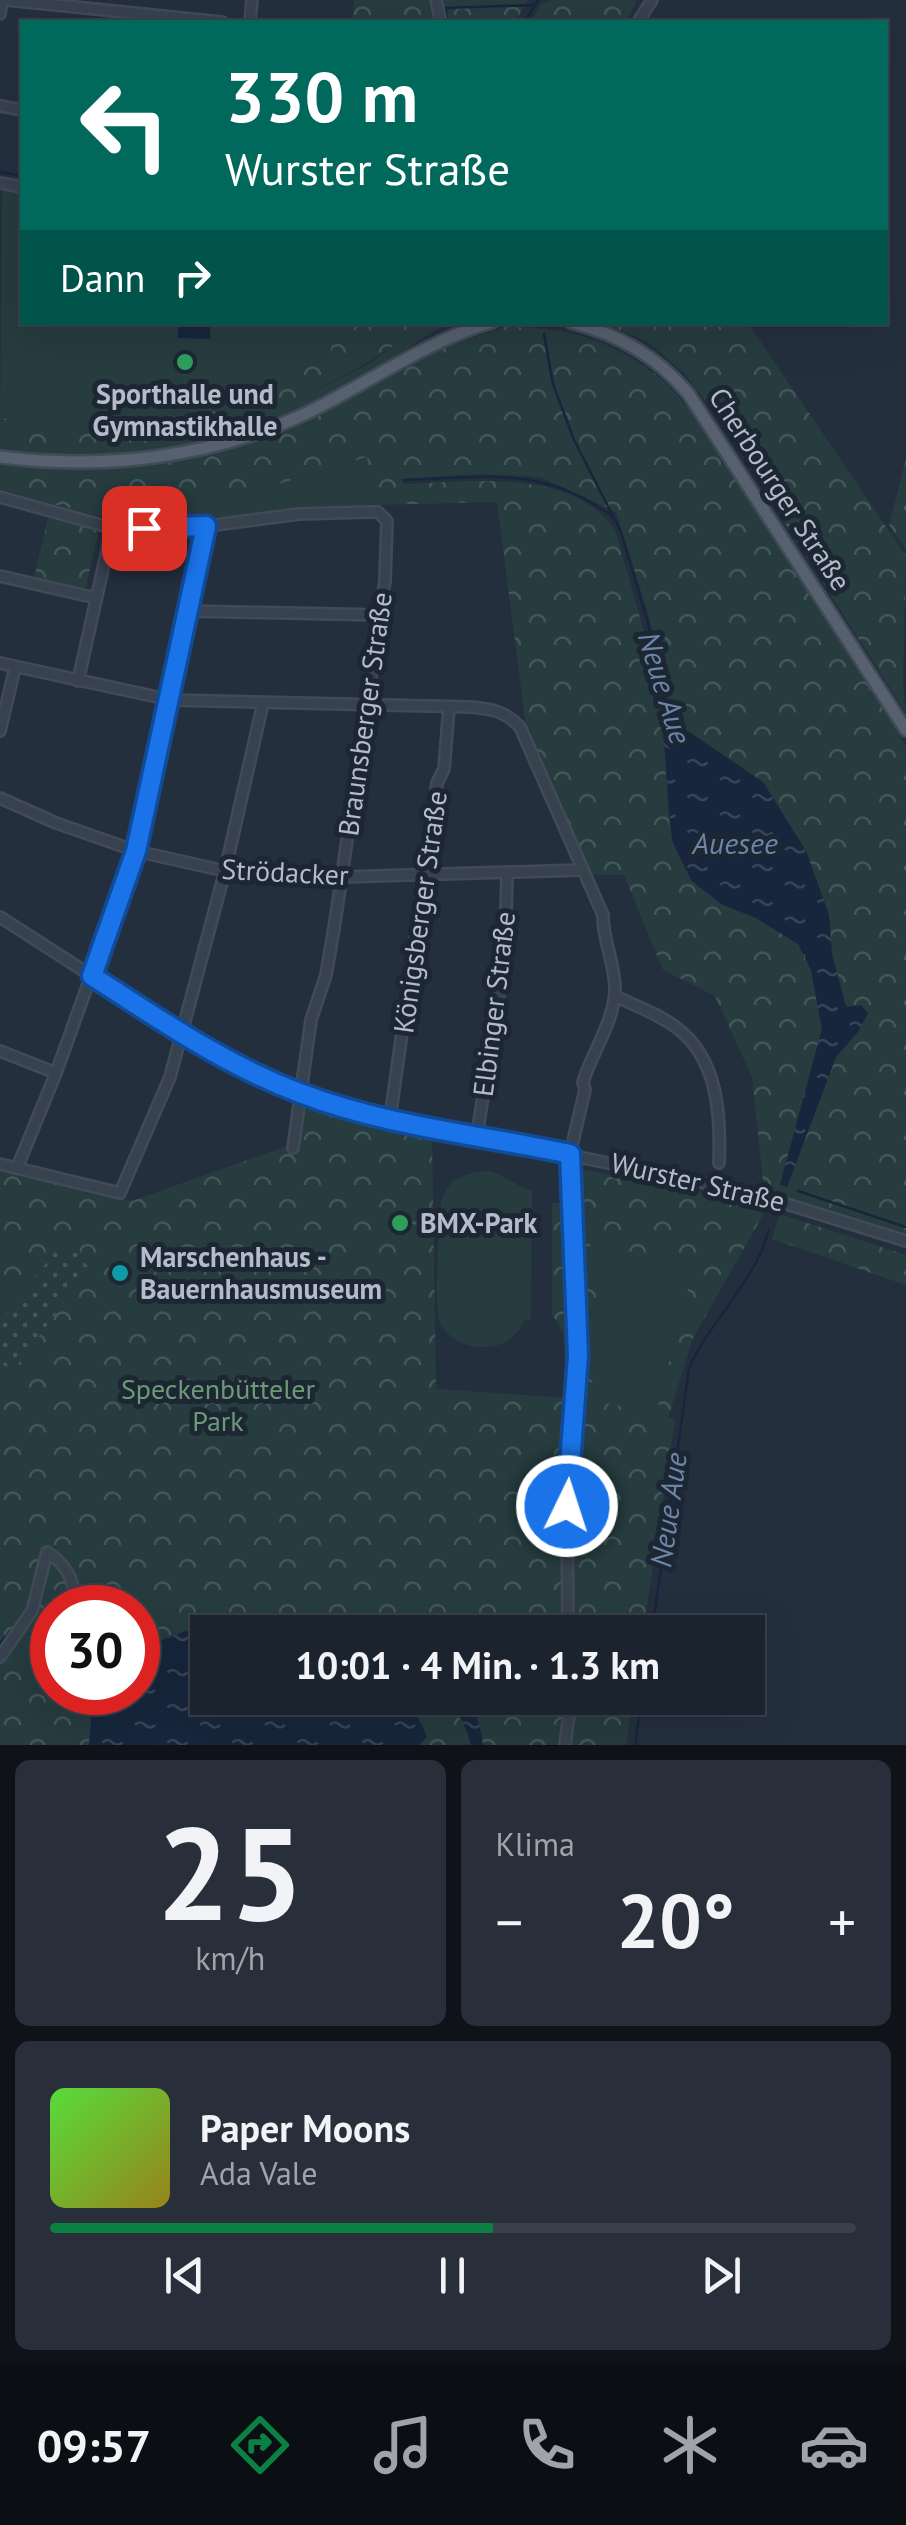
<!DOCTYPE html>
<html lang="de">
<meta charset="utf-8">
<style>
:root{--surface:#1b232e;--page:#282f3a;--text:#f1f3f6;--muted:#a0a4aa;--line:#39404a;--accent:#0b8043}
body{margin:0;font-family:"PT Sans",sans-serif;background:var(--page);color:var(--text);height:100vh;display:flex;flex-direction:column;font-size:38px;white-space:nowrap}
*{box-sizing:border-box;margin:0}
p{font-size:32px;color:var(--muted)}
.icon{flex:none;width:55px;height:55px;fill:none;stroke:currentColor;stroke-width:2;stroke-linecap:round;stroke-linejoin:round}
.map{position:relative;height:1745px;overflow:hidden}
.drawer{display:flex;flex-direction:column;gap:15px;padding:15px;background:#0f1319;flex:1}
.drawer>*{flex:none}
.guide{position:absolute;left:20px;top:20px;width:868px;height:305px;border-radius:0px;box-shadow:0 10px 40px #0002,0 0 0 2px var(--line);background:#00695c;color:#fff;overflow:hidden}
.speed{position:absolute;left:30px;top:1585px;display:flex;gap:20px;font-size:50px;font-weight:700;text-align:center}
.speed>*{display:grid;place-content:center;width:130px;height:130px;border-radius:50%;background:var(--surface);box-shadow:0 10px 40px #0002,0 0 0 2px var(--line);line-height:1}
.speed .limit{border:15px solid #d22;background:#fff;color:#111}
.pin{position:absolute;display:grid;place-items:center;width:85px;height:85px;color:#fff;margin:-42px;border-radius:20px;box-shadow:0 5px 15px #0006}
.me{position:absolute;width:110px;margin:-55px;rotate:4deg;stroke-linejoin:round;filter:drop-shadow(0 0 8px #0008)}
.turn{display:flex;align-items:center;gap:35px;height:210px;padding:0 40px;font-size:45px}
.turn .icon{width:130px;height:130px;stroke-width:2.5}
.turn b{display:block;font-size:70px;line-height:85px}
.then{display:flex;align-items:center;height:95px;padding:0 40px;background:#0003;gap:20px;font-size:38px}
.big{font-size:75px;font-weight:700;line-height:1.1}
.drawer .widget{flex:1;display:flex;flex-direction:column;justify-content:center;gap:15px;min-width:0;padding:0 35px;border-radius:15px;background:var(--page)}
.drawer .dial{align-items:center;gap:0}
.dial b{font-size:130px;line-height:1}
.song{display:flex;align-items:center;gap:30px}
.cover{width:120px;height:120px;border-radius:15px;background:linear-gradient(135deg,hsl(110 70% 55%),hsl(50 70% 35%))}
.played{height:10px;border-radius:5px;background:linear-gradient(90deg,var(--accent) 55%,var(--line) 55%)}
.keys{display:flex;justify-content:space-around;direction:ltr}
.heat{display:flex;justify-content:space-between;align-items:center;font-size:55px;direction:ltr}
.drawer .tiles{flex:1;display:grid;gap:15px;grid-template-columns:1fr 1fr}
.widget:last-child{grid-column:span 2}
.trip{position:absolute;left:190px;top:1615px;width:575px;height:100px;border-radius:0px;background:var(--surface);box-shadow:0 10px 40px #0002,0 0 0 2px var(--line);font-weight:700;line-height:100px;text-align:center}
.dock{display:flex;height:160px;justify-content:space-around;align-items:center;background:#0b0e12;color:var(--muted)}
.dock .icon{width:70px;height:70px}
.dock .selected{color:var(--accent)}
.dock b{font-size:45px;color:var(--text)}
.map>svg:first-child{display:block}
.grass{fill:#263c3f}
.forest{fill:url(#forest-crowns);fill-rule:evenodd}
.garden{fill:url(#garden-dots)}
.water{fill:url(#water-ripples)}
.lines{fill:none;stroke-linecap:round;stroke-linejoin:round}
.stream{stroke:#17263c;stroke-width:2.5}
.minor-casing{stroke:#414a57;stroke-width:14}
.major-casing{stroke:#414a57;stroke-width:16}
.minor{stroke:#38414e;stroke-width:9}
.major{stroke:#56606e;stroke-width:11}
.route-casing{stroke:#114b97;stroke-width:25}
.route{stroke:#1a73e8;stroke-width:18}
.leisure-dot{fill:#2e9e5b;stroke:#1d2633;stroke-width:4}
.culture-dot{fill:#0f9aa8;stroke:#1d2633;stroke-width:4}
.labels{text-anchor:middle;stroke-width:10;stroke-linejoin:round;paint-order:stroke}
.poi-label{font-size:28px;font-weight:bold;fill:#b4bcc9;stroke:#1d2633;text-anchor:start}
.street-label{font-size:28px;fill:#b4bcc9;stroke:#1d2633}
.park-label{font-size:28px;fill:#6b9a76;stroke:#1d2633}
.water-label{font-size:30px;font-style:italic;fill:#6d86a8;stroke:#1d2633}
</style>
<div class="map">
<svg width="906" height="1745" viewBox="0 0 906 1745">
<defs>
<pattern id="forest-crowns" width="20" height="18" patternUnits="userSpaceOnUse" patternTransform="scale(2.5)"><rect width="20" height="18" fill="#263c3f"/><path d="M2 6a3 3 0 1 1 6 0M12 15a3 3 0 1 1 6 0" fill="none" stroke="#435659"/></pattern>
<pattern id="garden-dots" width="8" height="8" patternUnits="userSpaceOnUse" patternTransform="scale(2.5)"><rect width="8" height="8" fill="#263c3f"/><path d="M2 2h.1M6 6h.1" fill="none" stroke="#435659" stroke-width="1.8" stroke-linecap="round"/></pattern>
<pattern id="water-ripples" width="26" height="14" patternUnits="userSpaceOnUse" patternTransform="scale(2.5)"><rect width="26" height="14" fill="#17263c"/><path d="M2 4q2-2 4 0t4 0M15 11q2-2 4 0t4 0" fill="none" stroke="#364457"/></pattern>
</defs>
<rect width="100%" height="100%" fill="#242f3e"/>
<g class="grass">
<polygon points="2,186 22,189 22,322 332,323 332,355 277,355 275,386 157,419 110,417 76,427 0,418"/>
<path d="M 423,323 L 450,323 C 426,334 407,349 386,364 C 365,380 337,393 313,405 C 216,454 106,460 0,451 L 0,439 C 27,442 56,448 84,448 C 174,448 282,410 361,368 C 383,356 403,337 423,323 Z"/>
<polygon points="368,457 374,505 309,507 259,516 114,520 67,508 249,493"/>
<path d="M 489,1171 C 505,1175 522,1190 532,1190 L 531,1320 L 524,1321 C 517,1337 504,1346 487,1347 C 469,1348 447,1340 440,1322 C 433,1304 440,1226 441,1202 C 447,1178 466,1172 489,1171 Z"/>
<polygon points="691,1211 671,1279 689,1285 656,1414 587,1401 597,1357 584,1354 591,1308 595,1309 583,1281 590,1242"/>
</g>
<g class="forest">
<polygon points="354,0 433,0 437,22 352,22"/>
<polygon points="441,0 528,0 515,22 446,22"/>
<polygon points="552,0 637,0 626,22 530,22 541,4"/>
<path d="M 332,323 L 423,323 C 340,393 193,448 84,448 C 56,448 27,442 0,439 L 0,418 L 76,427 L 110,417 L 157,419 L 275,386 L 276,355 L 331,354 Z"/>
<polygon points="601,323 748,323 906,556 903,684 906,713 716,415 684,373 647,341"/>
<path d="M 505,327 C 567,328 604,336 655,374 C 693,403 733,474 760,514 C 810,591 863,666 906,747 L 906,1237 L 772,1192 L 763,1181 L 752,1077 L 715,996 L 663,970 L 624,875 L 589,875 L 526,726 L 497,502 L 374,505 L 367,457 L 249,493 L 67,508 L 0,489 L 0,464 C 93,477 198,467 285,431 C 340,408 387,373 441,349 C 461,340 484,335 505,327 ZM 482,474 L 540,477 L 616,512 L 648,613 L 673,721 L 763,782 L 806,851 L 829,915 L 832,954 L 846,1007 L 858,1032 L 836,1057 L 787,1187 L 780,1184 L 822,1029 L 811,970 L 798,944 L 756,918 L 721,904 L 692,881 L 679,857 L 672,840 L 668,812 L 663,723 L 655,670 L 615,530 C 572,467 468,482 403,484 L 401,479 Z"/>
<polygon points="906,459 906,549 889,525"/>
<polygon points="48,518 99,530 85,590 34,578"/>
<path d="M 297,1104 L 347,1120 L 432,1138 L 436,1389 L 568,1398 L 563,1332 L 552,1314 L 552,1203 L 560,1203 L 560,1165 L 768,1206 L 693,1338 L 668,1418 L 675,1420 L 643,1632 L 208,1632 L 208,1698 L 633,1698 L 626,1745 L 0,1745 L 0,1170 L 132,1201 L 290,1145 ZM 591,1243 L 675,1261 L 671,1280 L 689,1285 L 656,1413 L 588,1400 L 598,1356 L 584,1353 L 589,1314 L 591,1308 L 595,1309 L 598,1295 L 590,1283 L 583,1281 ZM 52,1608 L 138,1608 L 138,1692 L 52,1692 Z"/>
<polygon points="780,1214 906,1255 906,1285 772,1239"/>
</g>
<polygon class="garden" points="60,1245 66,1249 78,1245 83,1261 90,1268 12,1372 0,1362 0,1323"/>
<g class="water">
<polygon points="178,323 210,323 210,339 178,338"/>
<polygon points="673,721 763,782 806,851 829,915 832,954 846,1007 861,1005 868,1013 858,1032 836,1057 787,1187 780,1185 822,1029 811,970 798,944 756,918 721,904 692,881 672,840 663,730 663,723"/>
<path d="M 186,1631 L 207,1637 L 208,1698 L 459,1698 C 476,1707 481,1727 483,1745 L 471,1745 C 464,1720 457,1707 433,1699 L 415,1710 L 427,1737 L 419,1745 L 89,1745 L 93,1693 L 138,1692 L 138,1649 Z"/>
</g>
<g class="lines">
<g class="stream">
<polyline points="448,22 445,8 534,5"/>
<polyline points="525,22 538,0"/>
<polyline points="0,172 22,176"/>
<polyline points="544,334 553,384 574,440 621,532 648,623 669,722"/>
<path d="M 404,480 C 486,477 543,465 613,517"/>
<polyline points="798,1191 906,1227"/>
<path d="M 652,1632 L 689,1368 C 711,1319 755,1282 769,1230"/>
<polyline points="30,1634 39,1639 44,1667"/>
<polyline points="0,1643 16,1626"/>
<polyline points="81,1692 92,1697"/>
<polyline points="635,1745 642,1698"/>
</g>
<defs>
<g id="minor">
<polyline points="7,0 222,22"/>
<polyline points="436,0 441,22"/>
<polyline points="0,14 2,0"/>
<polyline points="250,22 252,0"/>
<polyline points="638,22 652,0"/>
<polyline points="0,106 22,110"/>
<polyline points="0,183 22,187"/>
<polyline points="0,497 112,528 207,526 299,514 367,512 378,512 387,521 385,581 335,922 326,975 311,1020 293,1148"/>
<polyline points="0,576 96,598"/>
<polyline points="189,611 380,615"/>
<path d="M 0,663 L 171,700 L 471,707 C 492,709 505,711 520,727 L 603,915 C 602,939 616,965 615,992 C 613,1023 592,1053 583,1082 L 585,1090 L 570,1154 L 578,1355 L 567,1506 L 568,1632"/>
<polyline points="78,681 112,528"/>
<polyline points="0,731 15,668"/>
<polyline points="0,798 56,823 136,851 225,871 341,877 582,870"/>
<polyline points="0,917 182,1034 236,1065 302,1094 390,1118 748,1192 906,1241"/>
<path d="M 615,996 C 636,1006 659,1014 677,1028 C 718,1059 721,1115 719,1163"/>
<polyline points="0,1051 56,1073"/>
<polyline points="390,1118 437,783 444,769 449,707"/>
<polyline points="477,1135 505,956 507,872"/>
<polyline points="0,1164 120,1193 170,1077 225,871 263,703"/>
<polyline points="17,1168 56,1073 136,851 207,526"/>
<polyline points="75,1595 97,1608"/>
<path d="M 0,1657 L 32,1611 L 47,1552 C 68,1566 76,1582 74,1608"/>
<polyline points="565,1745 571,1698"/>
</g>
<g id="major">
<path d="M 571,322 C 619,335 655,355 688,393 L 906,730"/>
<path d="M 0,457 C 104,470 211,458 307,413 C 369,383 426,341 492,322"/>
</g>
</defs>
<use href="#minor" class="minor-casing"/>
<use href="#major" class="major-casing"/>
<use href="#minor" class="minor"/>
<use href="#major" class="major"/>
</g>
<g class="lines">
<defs>
<path id="route" d="M 144,528 L 206,526 L 136,851 L 92,976 C 159,1019 225,1065 300,1093 C 385,1126 481,1135 570,1154 L 578,1355 L 567,1506"/>
</defs>
<use href="#route" class="route-casing"/>
<use href="#route" class="route"/>
</g>
<g class="leisure-dot">
<circle cx="185" cy="362" r="10"/>
<circle cx="400" cy="1223" r="10"/>
</g>
<circle class="culture-dot" cx="120" cy="1273" r="10"/>
<g class="labels">
<g class="poi-label">
<text x="185" y="404" text-anchor="middle">Sporthalle und<tspan x="185" dy="32">Gymnastikhalle</tspan></text>
<text x="420" y="1233">BMX-Park</text>
<text x="140" y="1267">Marschenhaus -<tspan x="140" dy="32">Bauernhausmuseum</tspan></text>
</g>
<g class="street-label">
<text transform="translate(780 489) rotate(57)" y="10">Cherbourger Straße</text>
<text transform="translate(365 714) rotate(-82)" y="10">Braunsberger Straße</text>
<text transform="translate(285 872) rotate(3)" y="10">Strödacker</text>
<text transform="translate(420 912) rotate(-82)" y="10">Königsberger Straße</text>
<text transform="translate(494 1004) rotate(-83)" y="10">Elbinger Straße</text>
<text transform="translate(698 1182) rotate(13)" y="10">Wurster Straße</text>
</g>
<g class="park-label">
<text x="218" y="1399">Speckenbütteler<tspan x="218" dy="32">Park</tspan></text>
</g>
<g class="water-label">
<text transform="translate(664 688) rotate(73)" y="10">Neue Aue</text>
<text x="735" y="854">Auesee</text>
<text transform="translate(669 1510) rotate(-82)" y="10">Neue Aue</text>
</g>
</g>
</svg>
<div class="speed"><div class="limit">30</div></div>
<div class="pin" style="left:144px;top:528px;background:#d93025"><svg class="icon" aria-label="arrive" viewBox="0 0 24 24"><path d="M6 21V4h12l-3 4 3 4H6"/></svg></div>
<svg class="me" style="left:567px;top:1506px" viewBox="-20 -20 40 40"><circle r="17" fill="#1a73e8" stroke="#fff" stroke-width="3"/><path d="M0-11L8 9 0 5-8 9z" fill="#fff"/></svg>
<div class="trip">10:01 · 4 Min. · 1.3 km</div>
<div class="guide">
<div class="turn"><svg class="icon" aria-label="left" viewBox="0 0 24 24"><path d="M17 20v-9H6M10 6l-5 5 5 5"/></svg><div><b>330 m</b>Wurster Straße</div></div>
<div class="then">Dann<svg class="icon" aria-label="right" viewBox="0 0 24 24"><path d="M7 20v-9h11M14 6l5 5-5 5"/></svg></div>
</div>
</div>
<section class="drawer">
<div class="tiles">
<div class="widget dial"><b>25</b><p>km/h</p></div>
<div class="widget"><p>Klima</p>
<div class="heat"><a>−</a><b class="big">20°</b><a>+</a></div>
</div>
<div class="widget">
<div class="song"><i class="cover"></i><div><b>Paper Moons</b><p>Ada Vale</p></div></div>
<div class="played"></div>
<div class="keys"><svg class="icon" aria-label="previous" viewBox="0 0 24 24"><path d="M18 5L8 12l10 7zM5 5v14"/></svg><svg class="icon" aria-label="pause" viewBox="0 0 24 24"><path d="M8 5v14M16 5v14"/></svg><svg class="icon" aria-label="next" viewBox="0 0 24 24"><path d="M6 5l10 7-10 7zM19 5v14"/></svg></div>
</div>
</div>
</section>
<nav class="dock">
<b>09:57</b>
<svg class="icon selected" aria-label="directions" viewBox="0 0 24 24"><path d="M12 3l9 9-9 9-9-9zM9 14v-3h6M13 9l2 2-2 2"/></svg>
<svg class="icon" aria-label="music" viewBox="0 0 24 24"><path d="M9 18V5l10-2v13"/><circle cx="6" cy="18" r="3"/><circle cx="16" cy="16" r="3"/></svg>
<svg class="icon" aria-label="phone" viewBox="0 0 24 24"><path d="M5 4h4l2 5-3 2q2 4 5 5l2-3 5 2v4C11 20 4 13 5 4z"/></svg>
<svg class="icon" aria-label="climate" viewBox="0 0 24 24"><path d="M12 3v18M4 7l16 10M4 17L20 7"/></svg>
<svg class="icon" aria-label="car" viewBox="0 0 24 24"><path d="M5 17H2v-5l4-1 3-4h7l3 4 3 1v5h-3M9 17h6M6 11h13"/><circle cx="7" cy="17" r="2"/><circle cx="17" cy="17" r="2"/></svg>
</nav>
